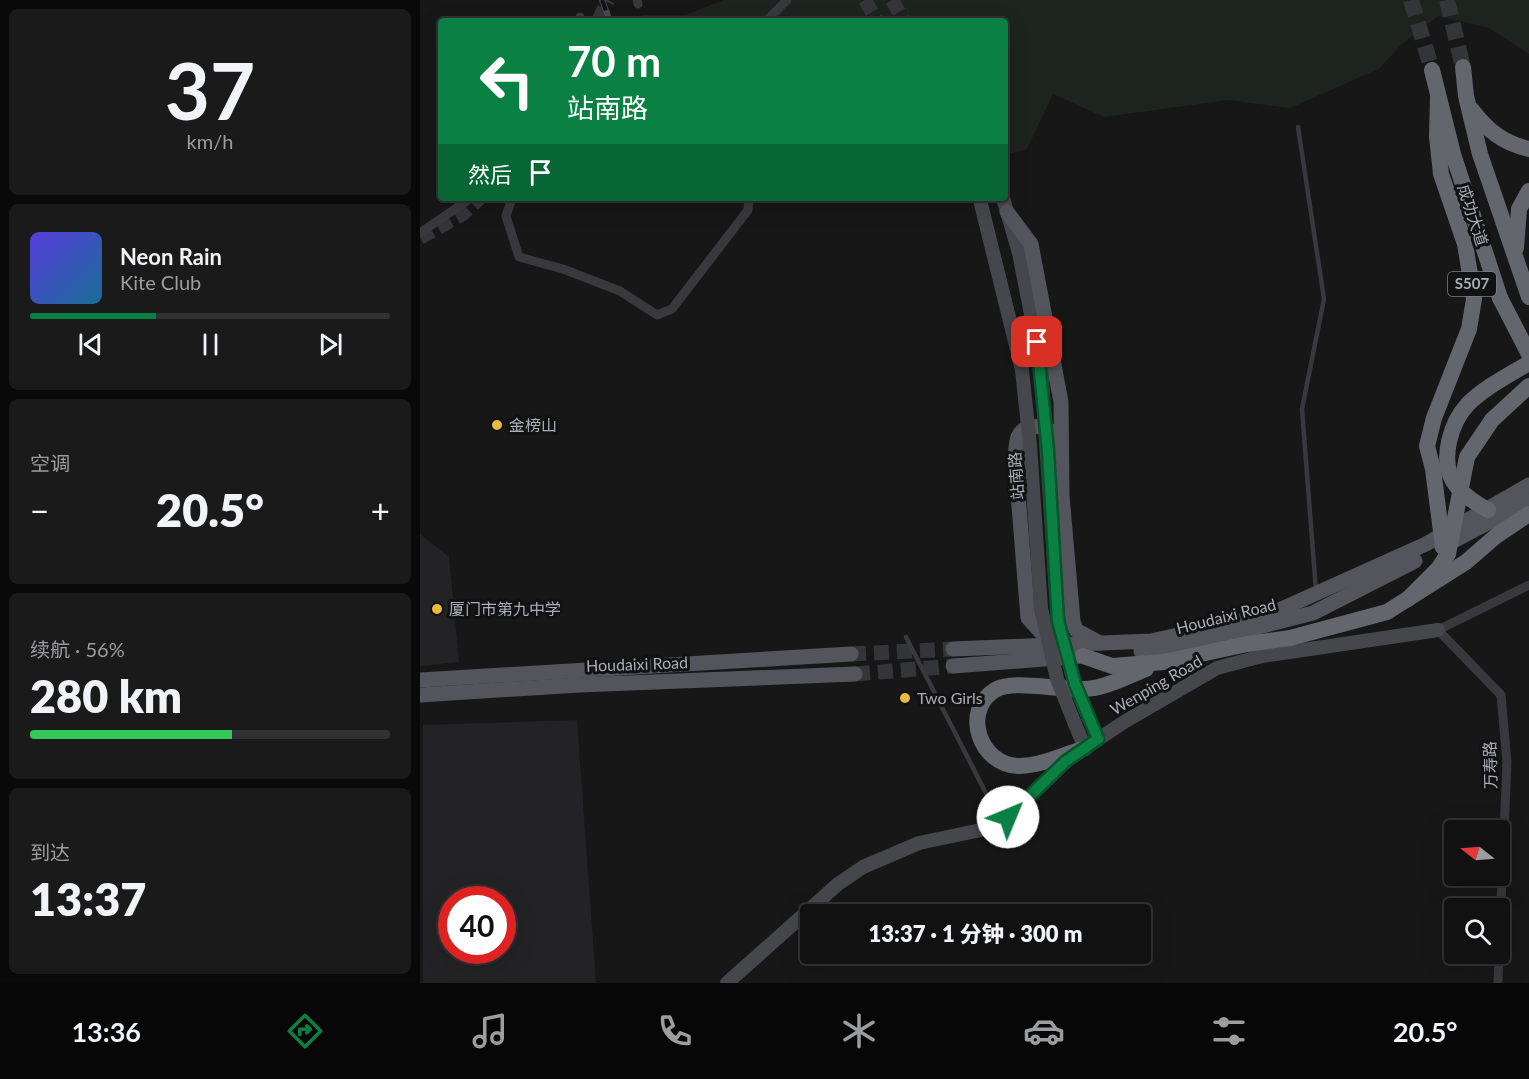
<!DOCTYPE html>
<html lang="zh">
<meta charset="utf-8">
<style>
:root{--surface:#111112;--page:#1a1a1b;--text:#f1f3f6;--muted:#9c9d9f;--line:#303132;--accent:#0b8043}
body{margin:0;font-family:Lato,"Noto Sans SC",sans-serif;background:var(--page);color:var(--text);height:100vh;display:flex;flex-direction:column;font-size:22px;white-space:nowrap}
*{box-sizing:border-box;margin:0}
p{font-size:20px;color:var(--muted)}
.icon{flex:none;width:33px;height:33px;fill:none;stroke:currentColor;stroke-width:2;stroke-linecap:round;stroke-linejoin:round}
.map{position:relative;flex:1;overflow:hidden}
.panel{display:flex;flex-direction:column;gap:9px;padding:9px;background:#09090a;width:420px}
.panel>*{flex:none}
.banner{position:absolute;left:18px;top:18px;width:570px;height:183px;border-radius:6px;box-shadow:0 6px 24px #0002,0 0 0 2px var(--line);background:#0b8043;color:#fff;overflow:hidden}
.needle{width:39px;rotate:287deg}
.fabs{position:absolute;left:1024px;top:820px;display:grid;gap:12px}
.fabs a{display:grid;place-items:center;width:66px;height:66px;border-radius:6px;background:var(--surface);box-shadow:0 6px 24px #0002,0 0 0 2px var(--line);font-size:30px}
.speed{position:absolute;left:18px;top:886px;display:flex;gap:12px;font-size:30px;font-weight:700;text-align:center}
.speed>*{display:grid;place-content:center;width:78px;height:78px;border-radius:50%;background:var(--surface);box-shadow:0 6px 24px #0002,0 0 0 2px var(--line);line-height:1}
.speed .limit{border:9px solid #d22;background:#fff;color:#111}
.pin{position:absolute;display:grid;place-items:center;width:51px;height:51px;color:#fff;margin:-26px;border-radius:12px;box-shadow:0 3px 9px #0006}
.me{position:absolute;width:66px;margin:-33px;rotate:45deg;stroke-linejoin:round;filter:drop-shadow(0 0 4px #0008)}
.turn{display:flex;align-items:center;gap:21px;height:126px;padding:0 30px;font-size:27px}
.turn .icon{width:78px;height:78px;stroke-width:2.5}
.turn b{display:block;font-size:42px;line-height:51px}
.then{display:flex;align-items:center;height:57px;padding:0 30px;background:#0003;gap:12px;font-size:22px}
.big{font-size:45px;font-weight:800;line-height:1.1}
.panel .widget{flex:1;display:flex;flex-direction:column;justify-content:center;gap:9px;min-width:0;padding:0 21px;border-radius:9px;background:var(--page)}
.panel .dial{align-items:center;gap:0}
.dial b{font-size:78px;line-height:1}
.song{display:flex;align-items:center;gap:18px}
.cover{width:72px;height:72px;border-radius:9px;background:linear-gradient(135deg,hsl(250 70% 55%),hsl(200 70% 35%))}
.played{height:6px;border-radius:3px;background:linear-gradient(90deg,var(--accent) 35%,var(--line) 35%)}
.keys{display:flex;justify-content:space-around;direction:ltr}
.heat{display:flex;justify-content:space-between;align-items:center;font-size:33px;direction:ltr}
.charge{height:9px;border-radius:4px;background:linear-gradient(90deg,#34c759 56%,var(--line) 0)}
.trip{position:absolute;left:380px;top:904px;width:351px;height:60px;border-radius:6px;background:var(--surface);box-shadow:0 6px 24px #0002,0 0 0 2px var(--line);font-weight:800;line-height:60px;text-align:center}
.tab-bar{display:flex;height:96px;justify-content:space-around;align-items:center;background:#070707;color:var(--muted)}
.tab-bar .icon{width:42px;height:42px}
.tab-bar .active{color:var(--accent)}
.tab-bar b{font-size:27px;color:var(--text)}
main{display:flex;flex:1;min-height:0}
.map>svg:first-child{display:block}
.built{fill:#232325;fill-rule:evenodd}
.green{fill:#1d231e}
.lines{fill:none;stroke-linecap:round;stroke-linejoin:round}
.secondary-tunnel{stroke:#343538;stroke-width:14;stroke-dasharray:14 7;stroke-linecap:butt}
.primary-tunnel{stroke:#343538;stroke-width:15;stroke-dasharray:15 8;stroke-linecap:butt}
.highway-tunnel{stroke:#343538;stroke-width:16;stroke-dasharray:16 8;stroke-linecap:butt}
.lane{stroke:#38383d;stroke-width:4.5}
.street{stroke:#38383d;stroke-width:9}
.secondary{stroke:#46474d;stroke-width:14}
.primary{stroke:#54555c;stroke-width:15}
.highway{stroke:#64666e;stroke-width:16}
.rail-casing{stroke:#4b4c52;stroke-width:6}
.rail{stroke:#121213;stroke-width:4;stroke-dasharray:11;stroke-linecap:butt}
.secondary-bridge{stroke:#46474d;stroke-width:14}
.highway-bridge{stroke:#64666e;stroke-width:16}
.route-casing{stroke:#07532c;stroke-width:15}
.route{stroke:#0b8043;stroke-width:10}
.poi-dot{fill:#eaba3d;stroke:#121213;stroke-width:2}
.labels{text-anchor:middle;stroke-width:6;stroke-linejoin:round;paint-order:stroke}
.shield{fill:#121213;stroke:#7c7e86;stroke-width:1.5}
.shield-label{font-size:15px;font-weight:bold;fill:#a9adb8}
.street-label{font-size:16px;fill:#a9adb8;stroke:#121213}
.poi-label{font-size:16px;fill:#a9adb8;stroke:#121213;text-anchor:start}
</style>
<main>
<section class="panel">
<div class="widget dial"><b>37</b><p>km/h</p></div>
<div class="widget">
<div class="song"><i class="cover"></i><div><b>Neon Rain</b><p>Kite Club</p></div></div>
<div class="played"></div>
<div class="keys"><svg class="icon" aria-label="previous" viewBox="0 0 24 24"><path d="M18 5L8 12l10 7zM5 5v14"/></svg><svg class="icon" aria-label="pause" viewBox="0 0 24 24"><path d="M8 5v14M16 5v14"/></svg><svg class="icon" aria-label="next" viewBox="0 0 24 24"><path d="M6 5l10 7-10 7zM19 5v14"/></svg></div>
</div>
<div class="widget"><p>空调</p>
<div class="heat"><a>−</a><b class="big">20.5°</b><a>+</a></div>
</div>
<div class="widget"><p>续航 · 56%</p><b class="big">280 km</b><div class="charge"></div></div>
<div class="widget"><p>到达</p><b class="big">13:37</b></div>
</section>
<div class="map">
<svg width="1109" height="983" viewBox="0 0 1109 983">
<rect width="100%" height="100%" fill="#171718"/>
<g class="built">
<polygon points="0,534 29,557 39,662 0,666"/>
<path d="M 157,720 L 176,983 L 3,983 L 3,725 ZM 32,900 L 82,900 L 82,951 L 32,951 Z"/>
</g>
<polygon class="green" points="304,0 1109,0 1109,54 1069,28 1018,16 982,44 959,69 870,108 809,100 684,117 633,94 607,149 585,155 585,21 224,21 222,15 265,15"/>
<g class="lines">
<g class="secondary-tunnel">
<polyline points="445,0 457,21"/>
<polyline points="472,0 484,21"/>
<polyline points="178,21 188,0"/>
<polyline points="0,238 43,214 60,198"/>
</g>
<g class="primary-tunnel">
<polyline points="431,654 533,649"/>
<polyline points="435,674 533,666"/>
</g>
<g class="highway-tunnel">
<polyline points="991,0 1012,70"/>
<polyline points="1027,0 1043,67"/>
</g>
<g class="lane">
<polyline points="878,127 904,299 882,409 896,591"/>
<polyline points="486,637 573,807 586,815"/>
</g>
<g class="street">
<polyline points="217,0 218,4"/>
<polyline points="160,17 162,21"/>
<polyline points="346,21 367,0"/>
<polyline points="92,198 86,216 99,257 143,269 200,291 237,315 252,309 328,210 329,198"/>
<polyline points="0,233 51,198"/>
<polyline points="1080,926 1087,762 1081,695 1018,630 1109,585"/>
<polyline points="1078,983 1079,954"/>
</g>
<g class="secondary">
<polyline points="583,198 599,253 621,365"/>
<polyline points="560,200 602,370"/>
<polyline points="655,724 665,748"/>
<polyline points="307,983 418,884 443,867 499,843 580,826 646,761 704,722 797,668 842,656 1018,630"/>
</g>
<g class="primary">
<polyline points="587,212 611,244 641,402 642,496 653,621 656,630 680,643"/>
<polyline points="1022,547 1109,501"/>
<path d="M 628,640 L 608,618 L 595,457 C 596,451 596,442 598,437 C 605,422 625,425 634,434"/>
<polyline points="533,649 731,641 848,615 1006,544 1109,485"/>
<polyline points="721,651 761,647 893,613 995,561"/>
<polyline points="533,666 662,656"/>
<polyline points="0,680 431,654"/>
<polyline points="0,695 159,685 435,674"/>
</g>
<g class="highway">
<polyline points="1043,67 1046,96 1060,154 1109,297"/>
<polyline points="1012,70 1033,154 1080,298"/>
<polyline points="1018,96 1017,137 1021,174 1045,244 1054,299 1049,329 1014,418 1007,446 1013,469 1023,547"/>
<path d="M 1052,110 C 1067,130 1083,143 1109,149"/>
<polyline points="1096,248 1099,209 1109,191"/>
<path d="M 1068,510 C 1055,503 1041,494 1033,481 C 1020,458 1031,422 1048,404 C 1065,387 1089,375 1109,363"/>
<polyline points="663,656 692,666 744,662 827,644 870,638 967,612 1046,562 1076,536 1109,514"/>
<path d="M 665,748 C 644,755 620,766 598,766 C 560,765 541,711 575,690 C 593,678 649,693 674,688 C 692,685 710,675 726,669"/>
</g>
<defs>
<polyline id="rail" points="182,0 190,21"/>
</defs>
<use href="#rail" class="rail-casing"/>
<use href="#rail" class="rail"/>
<g class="secondary-bridge">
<polyline points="621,365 638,621 655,684 669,719"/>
<polyline points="602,370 610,445 621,608 637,679 655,724"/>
</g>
<g class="highway-bridge">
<polyline points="1080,298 1109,354"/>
<polyline points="988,599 1018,569 1028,554 1047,457 1072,420 1109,386"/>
</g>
</g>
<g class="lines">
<defs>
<polyline id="route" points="588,817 646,761 678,739 655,684 638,621 628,451 617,342"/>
</defs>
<use href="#route" class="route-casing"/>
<use href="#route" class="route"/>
</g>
<g class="poi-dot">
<circle cx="77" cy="425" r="6"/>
<circle cx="17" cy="609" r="6"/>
<circle cx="485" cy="698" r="6"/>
</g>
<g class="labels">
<rect class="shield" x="1028" y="272" width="48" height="24" rx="4.5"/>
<g class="shield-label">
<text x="1052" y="289">S507</text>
</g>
<g class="street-label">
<text transform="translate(1053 215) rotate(72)" y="6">成功大道</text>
<text transform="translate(596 476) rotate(-94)" y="6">站南路</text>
<text transform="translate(806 616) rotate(-14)" y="6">Houdaixi Road</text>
<text transform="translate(217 664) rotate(-2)" y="6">Houdaixi Road</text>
<text transform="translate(736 685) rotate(-30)" y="6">Wenping Road</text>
<text transform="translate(1070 765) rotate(-91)" y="6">万寿路</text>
</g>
<g class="poi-label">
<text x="89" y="431">金榜山</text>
<text x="29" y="615">厦门市第九中学</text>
<text x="497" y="704">Two Girls</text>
</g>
</g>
</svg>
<div class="fabs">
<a><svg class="needle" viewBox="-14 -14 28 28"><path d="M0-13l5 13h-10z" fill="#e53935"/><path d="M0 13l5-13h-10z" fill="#9c9d9f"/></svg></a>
<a><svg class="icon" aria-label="search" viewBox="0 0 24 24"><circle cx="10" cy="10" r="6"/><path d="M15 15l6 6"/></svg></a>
</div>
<div class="speed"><div class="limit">40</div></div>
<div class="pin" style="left:617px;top:342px;background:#d93025"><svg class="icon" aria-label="arrive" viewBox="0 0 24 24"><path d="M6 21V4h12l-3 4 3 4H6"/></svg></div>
<svg class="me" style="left:588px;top:817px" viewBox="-20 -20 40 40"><circle r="19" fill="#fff"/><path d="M0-13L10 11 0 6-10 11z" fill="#0b8043"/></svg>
<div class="trip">13:37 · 1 分钟 · 300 m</div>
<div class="banner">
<div class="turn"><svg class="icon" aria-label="left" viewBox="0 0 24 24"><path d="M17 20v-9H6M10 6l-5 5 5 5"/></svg><div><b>70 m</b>站南路</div></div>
<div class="then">然后<svg class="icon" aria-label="arrive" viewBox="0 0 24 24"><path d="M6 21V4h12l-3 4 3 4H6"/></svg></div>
</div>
</div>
</main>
<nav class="tab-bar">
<b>13:36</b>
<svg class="icon active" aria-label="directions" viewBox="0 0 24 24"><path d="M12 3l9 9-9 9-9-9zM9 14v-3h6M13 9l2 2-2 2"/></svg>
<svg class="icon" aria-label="music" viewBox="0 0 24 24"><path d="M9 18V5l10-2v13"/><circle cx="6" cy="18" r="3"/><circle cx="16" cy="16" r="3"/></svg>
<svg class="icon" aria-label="phone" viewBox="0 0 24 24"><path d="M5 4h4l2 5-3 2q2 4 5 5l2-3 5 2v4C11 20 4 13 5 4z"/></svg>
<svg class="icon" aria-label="climate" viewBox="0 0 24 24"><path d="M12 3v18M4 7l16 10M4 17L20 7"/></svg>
<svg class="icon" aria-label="car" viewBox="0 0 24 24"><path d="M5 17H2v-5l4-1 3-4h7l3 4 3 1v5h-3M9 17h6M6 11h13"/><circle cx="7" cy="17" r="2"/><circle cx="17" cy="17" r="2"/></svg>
<svg class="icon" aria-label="filters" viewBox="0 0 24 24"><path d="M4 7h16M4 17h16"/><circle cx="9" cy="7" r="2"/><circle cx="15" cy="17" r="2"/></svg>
<b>20.5°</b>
</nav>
